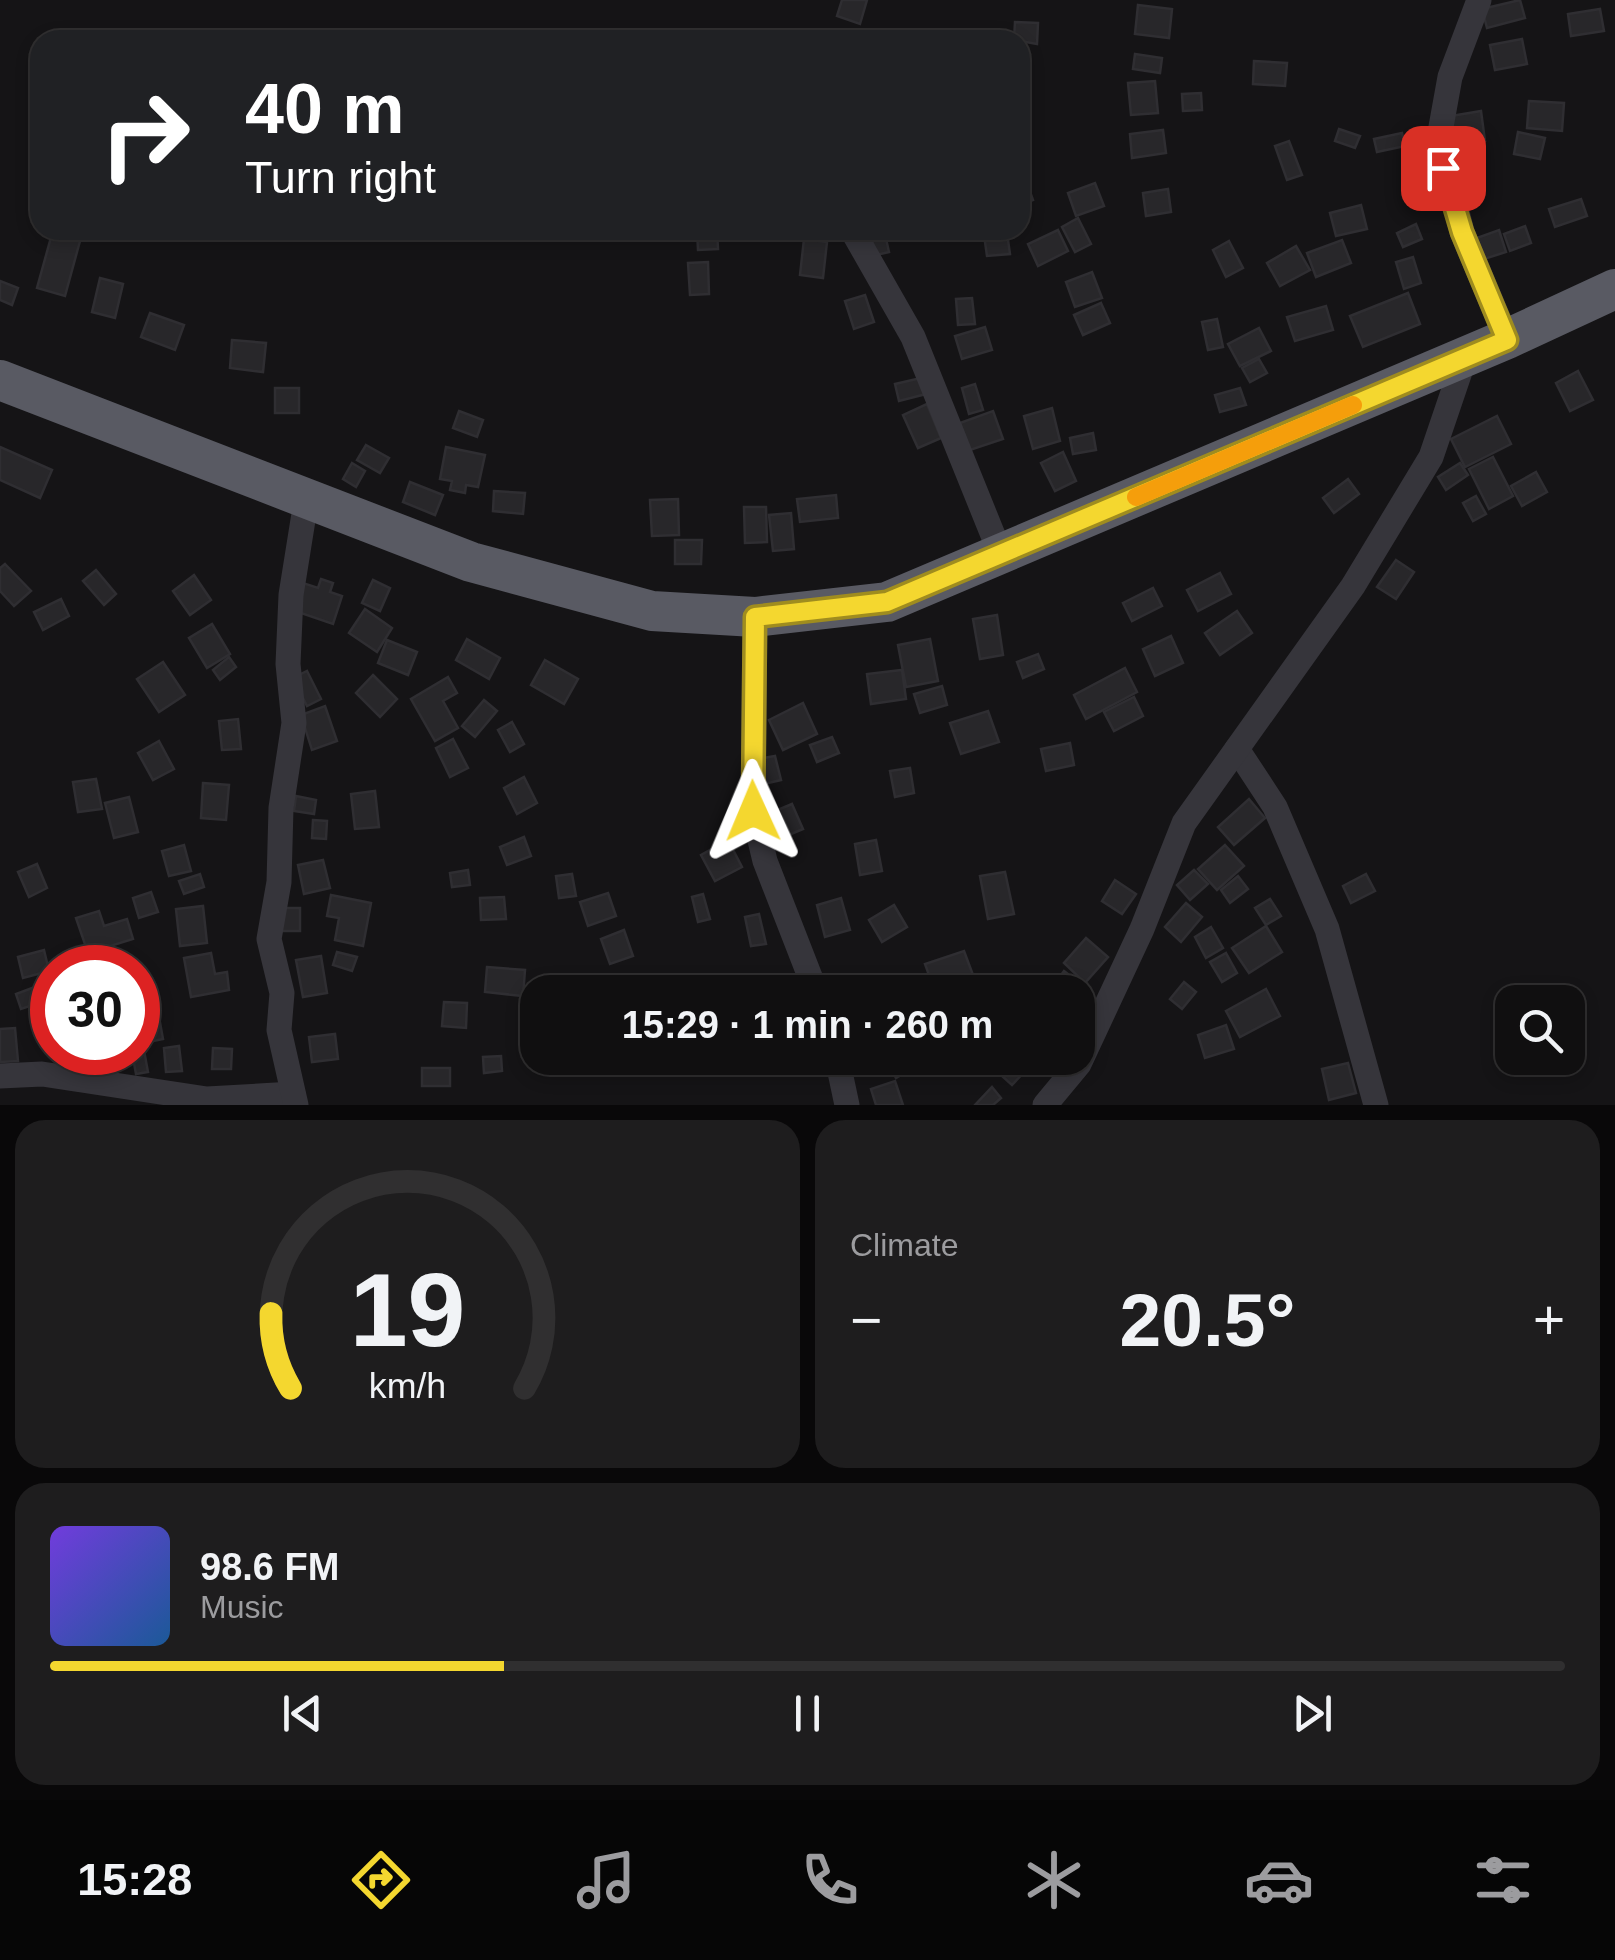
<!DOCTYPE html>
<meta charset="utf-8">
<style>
:root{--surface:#100f10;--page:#1e1d1e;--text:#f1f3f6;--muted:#9c9c9f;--line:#302f30;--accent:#f4d72f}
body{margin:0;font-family:Arial,sans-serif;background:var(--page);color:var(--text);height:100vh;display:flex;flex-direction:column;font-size:38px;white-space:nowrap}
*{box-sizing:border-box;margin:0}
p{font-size:32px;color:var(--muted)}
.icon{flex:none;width:55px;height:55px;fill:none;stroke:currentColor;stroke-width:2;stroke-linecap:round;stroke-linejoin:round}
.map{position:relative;height:1105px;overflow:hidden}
.details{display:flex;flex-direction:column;gap:15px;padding:15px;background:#090809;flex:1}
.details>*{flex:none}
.guide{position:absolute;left:30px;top:30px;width:1000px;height:210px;border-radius:30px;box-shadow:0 5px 15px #0003,0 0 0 2px var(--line);background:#202124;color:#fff;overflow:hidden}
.fabs{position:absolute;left:1495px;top:985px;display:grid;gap:20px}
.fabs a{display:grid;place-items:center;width:90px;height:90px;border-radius:20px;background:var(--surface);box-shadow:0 5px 15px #0003,0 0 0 2px var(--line);font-size:50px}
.speed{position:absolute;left:30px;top:945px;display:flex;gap:20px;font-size:50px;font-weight:700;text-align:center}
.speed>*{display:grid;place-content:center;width:130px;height:130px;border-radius:50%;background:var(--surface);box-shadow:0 5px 15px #0003,0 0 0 2px var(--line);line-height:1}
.speed .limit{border:15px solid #d22;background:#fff;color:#111}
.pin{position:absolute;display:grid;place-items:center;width:85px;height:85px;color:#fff;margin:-42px;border-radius:20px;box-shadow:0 5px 15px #0006}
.me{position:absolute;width:110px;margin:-55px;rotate:359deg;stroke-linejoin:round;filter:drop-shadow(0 0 8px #0008)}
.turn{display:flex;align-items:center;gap:35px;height:210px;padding:0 50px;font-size:45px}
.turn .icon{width:130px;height:130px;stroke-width:2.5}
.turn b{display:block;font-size:70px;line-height:85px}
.big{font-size:75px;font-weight:800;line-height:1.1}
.details .card{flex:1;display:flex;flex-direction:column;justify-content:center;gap:15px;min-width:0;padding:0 35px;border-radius:30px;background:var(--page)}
.details .dial{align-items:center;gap:0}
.dial svg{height:260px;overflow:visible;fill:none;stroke:var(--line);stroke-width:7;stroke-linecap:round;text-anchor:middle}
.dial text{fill:var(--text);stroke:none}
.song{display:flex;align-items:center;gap:30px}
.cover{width:120px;height:120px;border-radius:15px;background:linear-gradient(135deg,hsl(260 70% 55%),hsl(210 70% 35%))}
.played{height:10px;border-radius:5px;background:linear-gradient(90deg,var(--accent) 30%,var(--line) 30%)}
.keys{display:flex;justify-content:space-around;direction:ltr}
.heat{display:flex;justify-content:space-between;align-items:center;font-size:55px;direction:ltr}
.details .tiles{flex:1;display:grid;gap:15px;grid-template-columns:1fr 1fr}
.card:last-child{grid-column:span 2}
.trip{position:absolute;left:520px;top:975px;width:575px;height:100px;border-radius:30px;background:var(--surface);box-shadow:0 5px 15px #0003,0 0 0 2px var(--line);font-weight:800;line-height:100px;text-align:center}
.tab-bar{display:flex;height:160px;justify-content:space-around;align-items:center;background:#060606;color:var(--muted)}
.tab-bar .icon{width:70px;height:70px}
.tab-bar .current{color:var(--accent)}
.tab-bar b{font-size:45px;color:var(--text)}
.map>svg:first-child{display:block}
.building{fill:#28272a;stroke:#2f2e32;stroke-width:2.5}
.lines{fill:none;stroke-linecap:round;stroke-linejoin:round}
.minor{stroke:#36353b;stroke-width:25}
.trunk{stroke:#595a63;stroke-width:40}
.route-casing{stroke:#9f8c1f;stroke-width:25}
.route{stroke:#f4d72f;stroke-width:18}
.slow{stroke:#f59e0b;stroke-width:18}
</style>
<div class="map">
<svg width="1615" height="1105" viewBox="0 0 1615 1105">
<rect width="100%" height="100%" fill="#151416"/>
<g class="building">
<polygon points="842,0 867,0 860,24 837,16"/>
<polygon points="1520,0 1525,18 1487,28 1482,9"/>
<polygon points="1138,5 1172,9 1169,38 1135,34"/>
<polygon points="1600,9 1604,31 1571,36 1568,14"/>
<polygon points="1015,22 1038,23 1037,44 1014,40"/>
<polygon points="1522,39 1527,64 1495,70 1490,45"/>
<polygon points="1135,54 1162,58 1160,73 1133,69"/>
<polygon points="1254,61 1287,63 1285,86 1253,84"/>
<polygon points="1155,81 1158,113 1131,115 1128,83"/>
<polygon points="1201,93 1202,110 1183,111 1182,94"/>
<polygon points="1529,101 1564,103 1562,131 1527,128"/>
<polygon points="1481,111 1485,141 1456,145 1451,116"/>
<polygon points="1339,129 1360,136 1355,148 1335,141"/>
<polygon points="1163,130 1166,153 1132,158 1130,134"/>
<polygon points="1518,132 1545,138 1540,159 1514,154"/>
<polygon points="1402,133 1405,146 1377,152 1374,139"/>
<polygon points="1289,141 1302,175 1287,180 1275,146"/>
<polygon points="1023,172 1033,200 1020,205 1020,173"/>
<polygon points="1461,172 1479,173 1478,188 1460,187"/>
<polygon points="1095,183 1104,206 1076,216 1068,193"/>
<polygon points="1168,189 1171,212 1146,216 1143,193"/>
<polygon points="1581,199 1587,216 1555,227 1549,209"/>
<polygon points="1361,205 1367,229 1336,236 1330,213"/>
<polygon points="1078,218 1091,244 1075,252 1062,227"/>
<polygon points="1416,224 1422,239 1403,247 1397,233"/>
<polygon points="1525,226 1531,243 1510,251 1504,234"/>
<polygon points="53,230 83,230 65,296 37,288"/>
<polygon points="697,230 717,230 718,249 698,250"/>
<polygon points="884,230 889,252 876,255 870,232"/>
<polygon points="1058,230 1068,251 1038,266 1028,244"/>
<polygon points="1499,230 1506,252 1481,260 1474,239"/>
<polygon points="1007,233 1010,254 987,256 984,235"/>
<polygon points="804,239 827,242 823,278 800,275"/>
<polygon points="1342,240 1351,263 1316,277 1307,253"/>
<polygon points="1229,241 1243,268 1226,277 1213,250"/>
<polygon points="1296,246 1310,270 1280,286 1267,263"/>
<polygon points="1413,257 1421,283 1404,289 1396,262"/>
<polygon points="708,262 709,294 690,295 688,263"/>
<polygon points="1092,272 1102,298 1075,307 1066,282"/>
<polygon points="100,278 123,284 115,318 92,312"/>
<polygon points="0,281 18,288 12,305 0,300"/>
<polygon points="1408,293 1420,324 1363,347 1350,316"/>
<polygon points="865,295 874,322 854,329 845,301"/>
<polygon points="972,298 975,324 958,325 956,299"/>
<polygon points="1101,303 1110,323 1083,335 1074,315"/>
<polygon points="1326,306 1333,330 1295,341 1287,317"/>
<polygon points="150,313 184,325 175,350 141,337"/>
<polygon points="1217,319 1223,347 1208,350 1202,322"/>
<polygon points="985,327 992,350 962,359 955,336"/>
<polygon points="1259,328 1271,351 1240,366 1228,344"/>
<polygon points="232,340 266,343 263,372 230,368"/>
<polygon points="1259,359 1267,373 1250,382 1242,368"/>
<polygon points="1578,371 1593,400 1570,411 1556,383"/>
<polygon points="921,378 926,394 899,401 895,384"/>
<polygon points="975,384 983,410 969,414 962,388"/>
<rect x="275" y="388" width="24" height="25"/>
<polygon points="1240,388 1246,405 1220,412 1215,395"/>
<polygon points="927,404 941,438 918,448 903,415"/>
<polygon points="1052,408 1060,441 1033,449 1024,416"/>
<polygon points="459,411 483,420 477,437 453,428"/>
<polygon points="993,411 1003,439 970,450 960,423"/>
<polygon points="1497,416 1511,444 1465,467 1451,439"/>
<polygon points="1093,433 1096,450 1073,454 1070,438"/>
<polygon points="366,445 389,458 380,473 357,460"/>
<polygon points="0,447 52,470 40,498 0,480"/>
<polygon points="446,447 485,455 478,487 466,485 465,493 450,490 452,481 440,479"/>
<polygon points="1063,452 1076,481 1055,491 1041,463"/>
<polygon points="1493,457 1513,496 1489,509 1469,469"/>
<polygon points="352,463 365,471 356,487 343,479"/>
<polygon points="1460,463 1468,475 1446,490 1438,477"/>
<polygon points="1536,472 1547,492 1522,506 1511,486"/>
<polygon points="1348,479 1359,494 1334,513 1323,498"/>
<polygon points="410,482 443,495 435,515 403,502"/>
<polygon points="494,491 525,493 523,514 493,511"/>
<polygon points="836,495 838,518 800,522 797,499"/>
<polygon points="1476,496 1486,514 1473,521 1463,503"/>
<polygon points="678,499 679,535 652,536 650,500"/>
<polygon points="744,507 766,507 767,542 745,543"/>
<polygon points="791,513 794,549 773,551 769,515"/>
<polygon points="675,540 702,540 701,564 675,564"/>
<polygon points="1396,560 1414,572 1396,599 1377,587"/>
<polygon points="5,564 31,591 14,606 0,591 0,568"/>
<polygon points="96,570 116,594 104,605 83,581"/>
<polygon points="1220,573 1231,594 1198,611 1187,590"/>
<polygon points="194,575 211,600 190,615 173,591"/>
<polygon points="321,579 333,583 330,592 342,596 333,624 295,611 303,583 318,588"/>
<polygon points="373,580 390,588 380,611 362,603"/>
<polygon points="1153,588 1162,606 1132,621 1123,603"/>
<polygon points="61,599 69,616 43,630 34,612"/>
<polygon points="365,609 392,628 377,652 349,633"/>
<polygon points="1237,611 1252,633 1220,655 1205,633"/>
<polygon points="997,615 1003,655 980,659 973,619"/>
<polygon points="212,624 230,654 207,668 189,638"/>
<polygon points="1171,636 1183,663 1155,676 1143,649"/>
<polygon points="467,639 500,658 489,679 456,660"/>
<polygon points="930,639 938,681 906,687 898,645"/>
<polygon points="387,640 417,652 408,675 378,663"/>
<polygon points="1038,654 1044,669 1023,678 1017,662"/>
<polygon points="229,657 236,667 220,680 213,670"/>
<polygon points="545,660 578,679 564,704 531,685"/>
<polygon points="163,662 185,695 159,712 137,679"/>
<polygon points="1125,668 1137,692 1086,719 1074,695"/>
<polygon points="902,670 906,699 871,704 867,674"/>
<polygon points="307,671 321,699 307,706 293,678"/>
<polygon points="373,675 397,699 380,717 356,693"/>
<polygon points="448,677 457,693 443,701 458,728 435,741 411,699"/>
<polygon points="942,686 947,705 920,713 914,694"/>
<polygon points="1134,697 1143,716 1114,731 1104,712"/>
<polygon points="484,700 497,711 475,737 462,726"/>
<polygon points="803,703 817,734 783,750 769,720"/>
<polygon points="325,706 337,741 312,750 301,715"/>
<polygon points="988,711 999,742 961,754 950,723"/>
<polygon points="238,719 241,749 222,750 219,721"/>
<polygon points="512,722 524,744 510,752 498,730"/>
<polygon points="832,737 839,753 817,762 810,745"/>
<polygon points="453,739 468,768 450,777 436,748"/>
<polygon points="159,741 174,769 153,780 138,753"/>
<polygon points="1070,743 1074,765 1046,771 1041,749"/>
<polygon points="775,756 781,780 764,784 758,759"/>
<polygon points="910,768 914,793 895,797 890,771"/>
<polygon points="524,777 537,803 517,814 504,788"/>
<polygon points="96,779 102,809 78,812 73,782"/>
<polygon points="203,783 229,785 226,820 201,818"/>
<polygon points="375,791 379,827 355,829 351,794"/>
<polygon points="296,796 316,800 314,814 294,811"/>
<polygon points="129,797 138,832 114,838 105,803"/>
<polygon points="1249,799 1265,818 1234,845 1218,827"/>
<polygon points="792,804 803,829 779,839 768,814"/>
<polygon points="313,820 327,821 326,839 312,838"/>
<polygon points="524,837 531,856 507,865 500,847"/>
<polygon points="728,840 742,867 715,881 701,855"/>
<polygon points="876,840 882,871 860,875 855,844"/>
<polygon points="184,845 191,871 169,876 162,851"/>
<polygon points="1225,845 1244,866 1217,890 1198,869"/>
<polygon points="323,860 330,888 304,894 298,865"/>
<polygon points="37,864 47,888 29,897 18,872"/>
<polygon points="468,870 470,885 452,887 450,873"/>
<polygon points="1194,870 1208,884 1190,900 1177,885"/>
<polygon points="1005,872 1014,914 988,919 980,876"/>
<polygon points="200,874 204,887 184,894 179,881"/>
<polygon points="572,874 576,896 559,898 556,876"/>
<polygon points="1366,874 1375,891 1351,903 1343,886"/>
<polygon points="1238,876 1248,889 1230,903 1221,890"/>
<polygon points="1115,880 1136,894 1122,914 1102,901"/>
<polygon points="151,892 158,912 139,918 133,898"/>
<polygon points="608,893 616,916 588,926 580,902"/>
<polygon points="703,894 710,919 698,922 692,897"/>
<polygon points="331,895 371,903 363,946 335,940 339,918 327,916"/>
<polygon points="504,897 506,919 481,920 480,898"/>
<polygon points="841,898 850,930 825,937 817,905"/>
<polygon points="1270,899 1281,916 1266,925 1255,908"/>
<polygon points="1186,903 1202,917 1181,942 1165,927"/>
<polygon points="894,905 907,927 882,942 869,920"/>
<polygon points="203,906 207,943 180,946 176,909"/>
<rect x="277" y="908" width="23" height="23"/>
<polygon points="99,911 104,926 127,919 133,939 88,953 76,918"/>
<polygon points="759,914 766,944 751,946 745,917"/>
<polygon points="1266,926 1282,952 1249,973 1232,948"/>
<polygon points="1211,927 1223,948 1206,958 1195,937"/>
<polygon points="624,930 633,956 610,964 601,939"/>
<polygon points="1086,938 1108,957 1085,983 1064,963"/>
<polygon points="44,950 49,971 23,978 18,957"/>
<polygon points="964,951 973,975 934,989 925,964"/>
<polygon points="337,952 357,957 352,971 333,965"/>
<polygon points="211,953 215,974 227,972 229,990 191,997 184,958"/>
<polygon points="1226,953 1237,973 1222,982 1210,962"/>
<polygon points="321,956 327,993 303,997 296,960"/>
<polygon points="487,967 525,970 523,996 485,992"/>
<polygon points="1064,971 1086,988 1078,999 1078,992 1061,992 1053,986"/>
<polygon points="1184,982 1196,992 1182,1009 1170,999"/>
<polygon points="43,984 48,1000 21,1009 16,994"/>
<polygon points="1266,989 1280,1016 1240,1037 1226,1011"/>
<polygon points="444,1002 467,1003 466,1028 442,1026"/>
<polygon points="159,1017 163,1039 148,1042 144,1020"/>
<polygon points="1226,1025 1234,1049 1205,1058 1198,1035"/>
<polygon points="15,1028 18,1061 0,1062 0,1029"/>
<polygon points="335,1034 338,1059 312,1062 309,1037"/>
<polygon points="143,1045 148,1072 136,1074 132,1052 138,1052 138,1046"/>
<polygon points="179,1046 182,1071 166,1072 164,1048"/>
<polygon points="213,1048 232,1049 231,1069 212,1069"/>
<polygon points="501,1056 502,1071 484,1073 483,1057"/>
<polygon points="885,1058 905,1058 911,1069 896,1078"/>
<polygon points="982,1058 1025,1058 1021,1062 1028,1068 1012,1085"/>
<polygon points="1348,1063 1356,1093 1329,1100 1322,1069"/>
<rect x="422" y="1068" width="28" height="18"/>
<polygon points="895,1081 903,1105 876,1105 871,1089"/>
<polygon points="992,1087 1001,1098 993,1105 975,1105"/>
</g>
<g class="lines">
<g class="minor">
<polyline points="1479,0 1450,77 1439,138 1462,232 1507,339"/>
<polyline points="852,230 913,337 1001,555"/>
<polyline points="755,617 753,811 765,861 816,992"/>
<polyline points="1237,749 1275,807 1327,929 1376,1105"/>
<polyline points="837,1058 847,1105"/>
<polyline points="0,1076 42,1074 207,1099 293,1094"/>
<polyline points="296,1105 279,1030 282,993 269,939 279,882 281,808 294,723 288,664 291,595 307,495"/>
<polyline points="1045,1105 1079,1064 1142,929 1184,823 1353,586 1431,457 1465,357"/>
</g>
<polyline class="trunk" points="0,380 471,562 652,611 755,617 887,602 1507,339 1615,289"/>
</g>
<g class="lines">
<defs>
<polyline id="route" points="753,811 755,617 887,602 1507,340 1462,232 1443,168"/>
</defs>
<use href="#route" class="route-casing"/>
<use href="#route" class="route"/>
<polyline class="slow" points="1136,497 1353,405"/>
</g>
</svg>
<div class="fabs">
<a><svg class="icon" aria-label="search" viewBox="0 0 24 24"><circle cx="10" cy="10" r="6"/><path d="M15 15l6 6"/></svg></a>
</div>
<div class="speed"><div class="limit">30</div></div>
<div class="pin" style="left:1443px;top:168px;background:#d93025"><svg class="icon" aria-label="arrive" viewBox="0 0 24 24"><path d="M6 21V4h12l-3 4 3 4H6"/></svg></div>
<svg class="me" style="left:753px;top:811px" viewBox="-20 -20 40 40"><path d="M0-17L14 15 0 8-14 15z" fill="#f4d72f" stroke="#fff" stroke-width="4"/></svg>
<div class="trip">15:29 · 1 min · 260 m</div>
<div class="guide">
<div class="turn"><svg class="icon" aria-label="right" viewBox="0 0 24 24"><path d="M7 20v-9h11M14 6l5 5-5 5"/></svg><div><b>40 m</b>Turn right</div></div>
</div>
</div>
<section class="details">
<div class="tiles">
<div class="card dial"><svg viewBox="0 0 100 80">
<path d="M14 69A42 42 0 1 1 86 69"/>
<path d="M14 69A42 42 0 0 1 8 46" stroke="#f4d72f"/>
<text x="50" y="56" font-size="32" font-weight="700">19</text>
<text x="50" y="72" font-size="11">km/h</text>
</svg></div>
<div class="card"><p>Climate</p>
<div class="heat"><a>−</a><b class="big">20.5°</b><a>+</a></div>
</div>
<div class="card">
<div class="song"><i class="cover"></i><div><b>98.6 FM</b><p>Music</p></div></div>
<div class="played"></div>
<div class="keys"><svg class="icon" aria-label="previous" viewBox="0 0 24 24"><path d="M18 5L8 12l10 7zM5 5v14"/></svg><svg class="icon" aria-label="pause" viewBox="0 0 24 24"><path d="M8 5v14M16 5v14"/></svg><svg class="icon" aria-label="next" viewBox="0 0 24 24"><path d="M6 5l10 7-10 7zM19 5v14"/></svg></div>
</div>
</div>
</section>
<nav class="tab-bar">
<b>15:28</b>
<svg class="icon current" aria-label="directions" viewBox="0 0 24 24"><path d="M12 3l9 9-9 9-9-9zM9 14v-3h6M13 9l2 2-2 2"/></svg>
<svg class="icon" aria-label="music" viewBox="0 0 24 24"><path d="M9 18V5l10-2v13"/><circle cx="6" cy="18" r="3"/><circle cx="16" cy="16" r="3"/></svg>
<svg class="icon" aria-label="phone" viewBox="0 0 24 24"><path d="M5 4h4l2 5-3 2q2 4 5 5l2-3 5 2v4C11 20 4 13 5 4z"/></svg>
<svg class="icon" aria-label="climate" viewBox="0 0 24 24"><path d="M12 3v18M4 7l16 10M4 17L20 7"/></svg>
<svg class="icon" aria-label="car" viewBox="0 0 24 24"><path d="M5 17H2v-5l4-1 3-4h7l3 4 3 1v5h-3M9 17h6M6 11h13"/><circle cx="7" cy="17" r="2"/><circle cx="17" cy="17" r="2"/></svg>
<svg class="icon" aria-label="filters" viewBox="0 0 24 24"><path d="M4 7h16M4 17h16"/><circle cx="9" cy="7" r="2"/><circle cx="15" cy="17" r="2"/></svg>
</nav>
